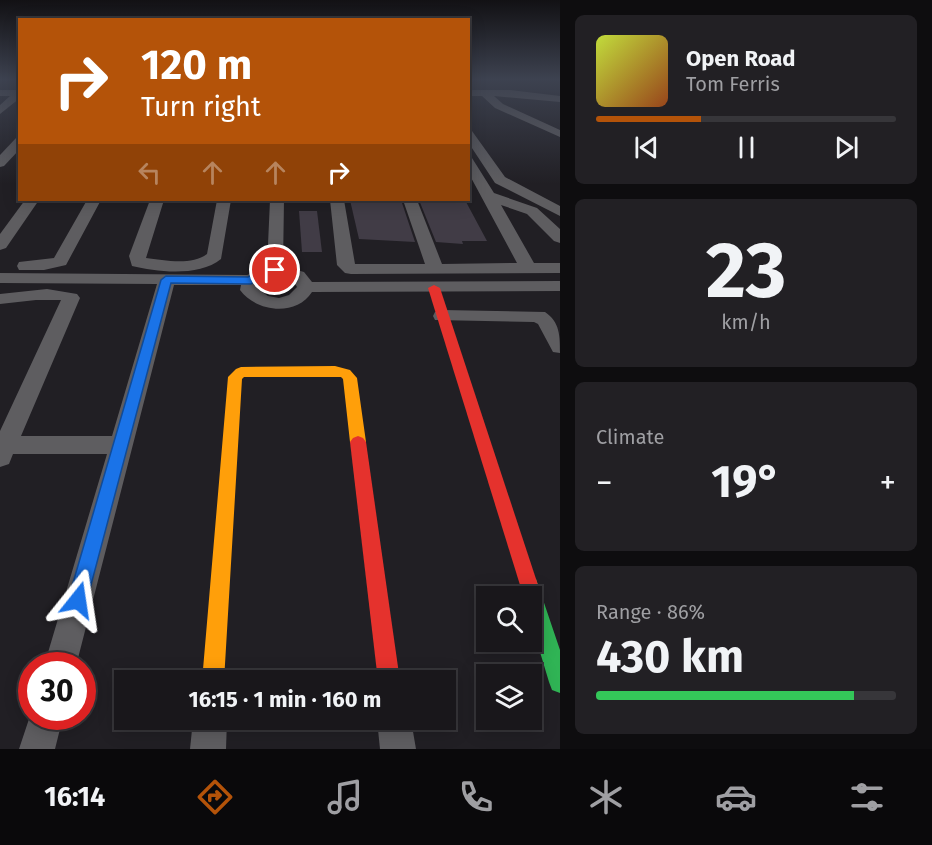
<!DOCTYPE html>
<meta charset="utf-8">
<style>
:root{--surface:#19171b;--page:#222024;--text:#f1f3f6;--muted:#9f9fa3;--line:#37363a;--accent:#b45309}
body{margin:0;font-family:"Fira Sans",sans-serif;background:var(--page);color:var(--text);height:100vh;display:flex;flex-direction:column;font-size:22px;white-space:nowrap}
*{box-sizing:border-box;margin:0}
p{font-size:20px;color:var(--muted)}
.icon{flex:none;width:33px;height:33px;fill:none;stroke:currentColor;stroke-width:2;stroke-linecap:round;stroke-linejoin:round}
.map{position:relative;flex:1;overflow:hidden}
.details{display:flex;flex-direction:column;gap:15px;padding:15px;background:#0e0d0f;width:372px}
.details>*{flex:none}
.guide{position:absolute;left:18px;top:18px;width:452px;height:183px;border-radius:0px;box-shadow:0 3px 15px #0003,0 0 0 2px var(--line);background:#b45309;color:#fff;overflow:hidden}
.tools{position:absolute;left:476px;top:586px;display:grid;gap:12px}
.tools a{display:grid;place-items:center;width:66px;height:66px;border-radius:0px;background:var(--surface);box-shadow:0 3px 15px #0003,0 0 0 2px var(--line);font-size:30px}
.speed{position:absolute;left:18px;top:652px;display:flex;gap:12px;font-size:30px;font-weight:700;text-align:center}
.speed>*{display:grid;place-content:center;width:78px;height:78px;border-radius:50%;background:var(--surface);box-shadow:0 3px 15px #0003,0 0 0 2px var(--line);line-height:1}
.speed .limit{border:9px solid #d22;background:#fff;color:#111}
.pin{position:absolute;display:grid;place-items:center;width:51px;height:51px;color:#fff;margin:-26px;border:3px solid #fff;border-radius:50%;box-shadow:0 2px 6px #0007}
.me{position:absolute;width:66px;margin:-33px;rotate:15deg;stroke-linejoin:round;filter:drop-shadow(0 0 4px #0008)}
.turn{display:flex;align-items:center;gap:21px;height:126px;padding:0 24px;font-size:27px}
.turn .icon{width:78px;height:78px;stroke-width:2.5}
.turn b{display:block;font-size:42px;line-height:51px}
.lanes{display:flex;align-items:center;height:57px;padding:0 24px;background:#0003;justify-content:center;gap:30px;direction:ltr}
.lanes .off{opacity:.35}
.big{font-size:45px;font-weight:700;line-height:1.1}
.details .tile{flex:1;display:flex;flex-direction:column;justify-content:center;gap:9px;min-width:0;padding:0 21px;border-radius:9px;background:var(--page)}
.details .dial{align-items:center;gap:0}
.dial b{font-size:78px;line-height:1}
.song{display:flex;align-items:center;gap:18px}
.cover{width:72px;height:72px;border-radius:9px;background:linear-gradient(135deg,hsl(70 70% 55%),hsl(20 70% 35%))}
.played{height:6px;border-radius:3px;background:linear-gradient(90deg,var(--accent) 35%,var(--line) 35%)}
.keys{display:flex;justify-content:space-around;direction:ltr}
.heat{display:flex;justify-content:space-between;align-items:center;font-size:33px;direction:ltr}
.charge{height:9px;border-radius:4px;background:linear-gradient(90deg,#34c759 86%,var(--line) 0)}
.trip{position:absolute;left:114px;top:670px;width:342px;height:60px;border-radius:0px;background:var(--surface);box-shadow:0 3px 15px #0003,0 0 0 2px var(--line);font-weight:700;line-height:60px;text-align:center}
.tab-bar{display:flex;height:96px;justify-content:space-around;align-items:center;background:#0a090b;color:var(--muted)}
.tab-bar .icon{width:42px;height:42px}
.tab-bar .selected{color:var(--accent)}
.tab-bar b{font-size:27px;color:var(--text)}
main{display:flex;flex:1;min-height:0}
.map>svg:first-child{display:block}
.building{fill:#413c46}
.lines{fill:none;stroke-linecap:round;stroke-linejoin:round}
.street{fill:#5e5d60;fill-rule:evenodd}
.fast{fill:#30b455;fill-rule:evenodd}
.slow{fill:#ff9f0a;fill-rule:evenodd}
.jam{fill:#e5322d;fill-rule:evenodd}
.route{fill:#1a73e8;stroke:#114b97;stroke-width:1.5}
</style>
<main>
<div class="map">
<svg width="560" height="749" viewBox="0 0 560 749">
<rect width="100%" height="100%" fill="#211f24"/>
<g class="building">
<polygon points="350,200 401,200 415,242 359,239"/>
<polygon points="419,200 465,200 487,241 462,241 463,244 436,242"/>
<polygon points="299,211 317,211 322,252 302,252"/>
</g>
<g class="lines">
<g class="street">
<polygon points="0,90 20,90 20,98 0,114 0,105 10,96 0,96"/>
<polygon points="468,90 510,90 560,96 560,102 494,96 503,104 560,130 560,137 495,108 482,96 468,96"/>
<polygon points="468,130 472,131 505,177 560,206 560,216 495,183 468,142"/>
<polygon points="16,138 20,138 20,149 4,166 0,167 0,155"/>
<polygon points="468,157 472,158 494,193 537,208 560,229 560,243 554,241 527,214 501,205 534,263 560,263 560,273 351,274 345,273 337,265 330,200 344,200 355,264 425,264 403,200 417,200 442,264 517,263 468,172"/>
<polygon points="25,200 39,200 6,248 0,250 0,234"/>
<polygon points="87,200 101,200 66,265 44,270 19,270 17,266 19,262 54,258"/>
<path d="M 150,200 L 164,200 L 146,258 C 164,260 191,266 207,254 L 217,200 L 231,200 L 221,259 C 199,277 157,272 132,266 L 129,256 Z"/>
<path d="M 270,200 L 284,200 L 283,266 L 304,272 L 312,282 L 560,281 L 560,291 L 312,292 C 296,317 256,312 240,290 L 241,285 L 174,285 L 76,666 L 44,666 L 107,454 L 13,454 L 9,464 L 0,467 L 0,431 L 61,300 L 36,300 L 0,304 L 0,294 L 47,289 L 77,294 L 80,298 L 21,436 L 112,436 L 157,284 L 0,283 L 0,273 L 247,275 L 267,267 ZM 275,275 L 292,279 L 297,287 L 289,295 L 279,298 L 268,296 L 258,289 L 259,282 Z"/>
<path d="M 442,310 L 545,312 C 560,322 560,336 560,353 L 553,352 L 538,324 L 534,322 L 435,320 L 433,316 L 435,312 Z"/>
<polygon points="32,710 32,717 63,717 55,749 19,749"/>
<polygon points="193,720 227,720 226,749 190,749"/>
<polygon points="377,720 411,720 416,749 380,749"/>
</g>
<polygon class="fast" points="529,576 536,579 538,585 560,650 560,693 552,690 549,682 531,622 531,597 523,597 520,585 522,579"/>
<polygon class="slow" points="335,366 350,370 357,378 366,442 363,446 358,448 353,446 350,442 343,379 341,377 244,377 242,379 224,681 202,681 228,377 236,369 241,367"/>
<g class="jam">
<polygon points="434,285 440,288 538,585 536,591 529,594 522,591 520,585 428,288"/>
<polygon points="358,436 363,438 366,442 400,681 378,681 350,442 353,438"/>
</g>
</g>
<linearGradient id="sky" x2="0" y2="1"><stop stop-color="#121114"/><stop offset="0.43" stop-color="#3d4250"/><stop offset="1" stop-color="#3d4250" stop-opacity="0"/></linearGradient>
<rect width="560" height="184" fill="url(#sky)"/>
<polygon class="route" points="275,267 280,270 279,273 264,276 251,284 171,283 87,600 85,606 78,609 71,606 68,600 161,280 166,276 248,277 256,271"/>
</svg>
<div class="tools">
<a><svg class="icon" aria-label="search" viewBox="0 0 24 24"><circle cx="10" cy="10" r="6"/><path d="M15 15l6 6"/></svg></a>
<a><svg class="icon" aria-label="layers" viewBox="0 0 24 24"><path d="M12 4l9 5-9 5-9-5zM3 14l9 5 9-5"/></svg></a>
</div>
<div class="speed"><div class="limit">30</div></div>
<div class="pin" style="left:275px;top:270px;background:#d93025"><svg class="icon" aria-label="arrive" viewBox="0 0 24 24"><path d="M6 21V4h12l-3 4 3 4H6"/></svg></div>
<svg class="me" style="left:78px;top:600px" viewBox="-20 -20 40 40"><path d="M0-17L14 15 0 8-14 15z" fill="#1a73e8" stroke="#fff" stroke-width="4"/></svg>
<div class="trip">16:15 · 1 min · 160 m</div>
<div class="guide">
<div class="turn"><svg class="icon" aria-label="right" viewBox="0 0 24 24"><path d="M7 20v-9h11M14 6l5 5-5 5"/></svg><div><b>120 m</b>Turn right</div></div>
<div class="lanes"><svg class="icon off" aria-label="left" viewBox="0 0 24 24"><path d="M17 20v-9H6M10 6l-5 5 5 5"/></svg><svg class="icon off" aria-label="ahead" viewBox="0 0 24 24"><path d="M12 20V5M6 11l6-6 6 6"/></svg><svg class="icon off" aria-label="ahead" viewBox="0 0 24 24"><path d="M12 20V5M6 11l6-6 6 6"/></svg><svg class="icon" aria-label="right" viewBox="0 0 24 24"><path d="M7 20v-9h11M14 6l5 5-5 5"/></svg></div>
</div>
</div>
<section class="details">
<div class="tile">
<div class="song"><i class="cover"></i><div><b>Open Road</b><p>Tom Ferris</p></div></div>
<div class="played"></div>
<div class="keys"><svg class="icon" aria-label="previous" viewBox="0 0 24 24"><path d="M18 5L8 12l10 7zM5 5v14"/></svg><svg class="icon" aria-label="pause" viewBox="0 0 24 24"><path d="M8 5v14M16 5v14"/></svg><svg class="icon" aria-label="next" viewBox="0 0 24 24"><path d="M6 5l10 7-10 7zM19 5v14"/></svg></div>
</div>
<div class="tile dial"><b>23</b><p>km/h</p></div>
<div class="tile"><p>Climate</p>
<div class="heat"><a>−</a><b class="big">19°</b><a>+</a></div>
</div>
<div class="tile"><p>Range · 86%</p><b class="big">430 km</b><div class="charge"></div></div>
</section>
</main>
<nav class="tab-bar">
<b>16:14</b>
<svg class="icon selected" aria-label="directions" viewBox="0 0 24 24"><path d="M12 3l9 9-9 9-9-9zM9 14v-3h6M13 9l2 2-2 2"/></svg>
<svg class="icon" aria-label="music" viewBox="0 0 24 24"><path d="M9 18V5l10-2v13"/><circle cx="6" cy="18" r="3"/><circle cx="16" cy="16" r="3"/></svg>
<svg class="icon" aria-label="phone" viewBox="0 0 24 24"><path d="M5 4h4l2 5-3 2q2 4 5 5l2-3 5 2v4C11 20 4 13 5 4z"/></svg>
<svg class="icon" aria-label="climate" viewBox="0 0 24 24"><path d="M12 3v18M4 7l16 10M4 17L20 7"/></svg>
<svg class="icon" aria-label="car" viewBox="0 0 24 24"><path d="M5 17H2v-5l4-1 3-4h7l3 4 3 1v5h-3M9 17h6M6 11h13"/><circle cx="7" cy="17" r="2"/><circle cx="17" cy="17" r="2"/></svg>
<svg class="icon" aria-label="filters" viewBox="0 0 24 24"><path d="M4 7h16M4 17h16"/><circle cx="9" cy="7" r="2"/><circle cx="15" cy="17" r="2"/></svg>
</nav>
